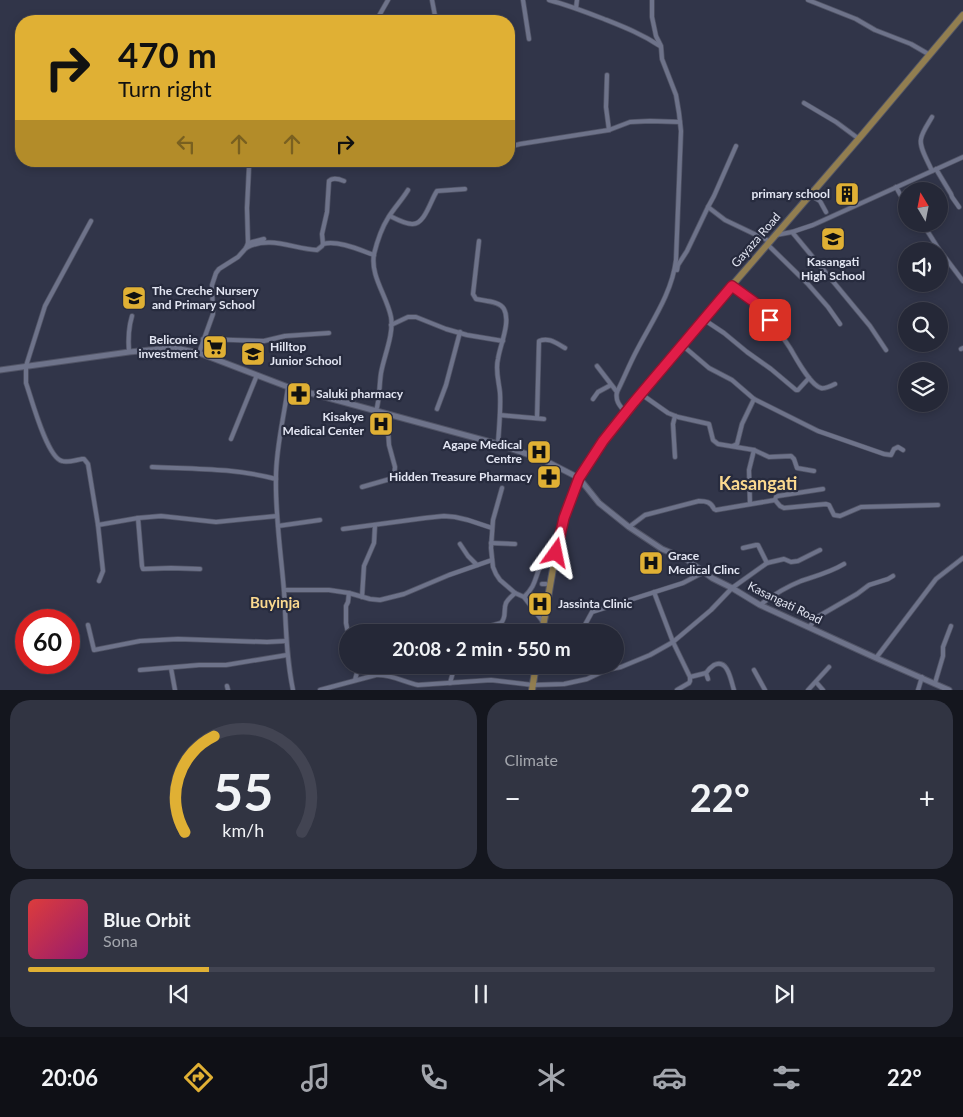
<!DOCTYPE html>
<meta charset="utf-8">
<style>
:root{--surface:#252837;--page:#313442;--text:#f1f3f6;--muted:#a3a6ad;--line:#424452;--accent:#e0b034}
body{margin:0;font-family:Lato,sans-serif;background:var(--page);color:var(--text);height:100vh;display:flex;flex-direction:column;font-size:19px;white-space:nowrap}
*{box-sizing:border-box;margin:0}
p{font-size:16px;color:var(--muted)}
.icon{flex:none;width:28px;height:28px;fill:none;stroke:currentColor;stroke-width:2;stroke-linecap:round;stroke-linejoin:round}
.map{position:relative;height:690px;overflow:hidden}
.side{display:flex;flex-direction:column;gap:10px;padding:10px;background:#14161e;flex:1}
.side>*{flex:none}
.guide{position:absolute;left:15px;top:15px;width:500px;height:152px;border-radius:20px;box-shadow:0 2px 8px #0003,0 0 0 1px var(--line);background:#e0b034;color:#111;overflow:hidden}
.needle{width:32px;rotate:350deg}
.fabs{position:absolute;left:898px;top:182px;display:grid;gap:10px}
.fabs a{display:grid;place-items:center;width:50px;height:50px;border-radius:50%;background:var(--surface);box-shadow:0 2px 8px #0003,0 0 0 1px var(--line);font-size:25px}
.speed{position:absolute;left:15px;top:609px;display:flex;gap:10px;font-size:25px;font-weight:700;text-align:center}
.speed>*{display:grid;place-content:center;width:65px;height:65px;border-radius:50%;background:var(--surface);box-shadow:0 2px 8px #0003,0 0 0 1px var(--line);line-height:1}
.speed .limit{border:8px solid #d22;background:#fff;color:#111}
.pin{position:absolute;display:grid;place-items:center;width:42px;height:42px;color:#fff;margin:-21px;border-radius:10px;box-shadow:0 2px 8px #0006}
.me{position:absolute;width:55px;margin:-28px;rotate:12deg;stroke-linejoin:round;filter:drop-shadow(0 0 4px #0008)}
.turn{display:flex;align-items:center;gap:18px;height:105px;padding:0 20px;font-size:22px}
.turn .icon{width:65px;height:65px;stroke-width:2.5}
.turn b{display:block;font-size:35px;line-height:42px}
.lanes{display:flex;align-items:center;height:48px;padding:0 20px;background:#0003;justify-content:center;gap:25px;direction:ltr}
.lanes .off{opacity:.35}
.big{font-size:38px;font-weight:700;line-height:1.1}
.side .card{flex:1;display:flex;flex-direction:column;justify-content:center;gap:8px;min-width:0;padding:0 18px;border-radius:20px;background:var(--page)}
.side .dial{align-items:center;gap:0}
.dial svg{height:130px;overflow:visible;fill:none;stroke:var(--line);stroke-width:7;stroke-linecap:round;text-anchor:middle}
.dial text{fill:var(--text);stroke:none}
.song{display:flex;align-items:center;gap:15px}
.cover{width:60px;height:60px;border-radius:8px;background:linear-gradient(135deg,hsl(0 70% 55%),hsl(320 70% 35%))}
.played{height:5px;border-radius:2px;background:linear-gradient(90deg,var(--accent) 20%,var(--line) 20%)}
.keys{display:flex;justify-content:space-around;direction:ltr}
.heat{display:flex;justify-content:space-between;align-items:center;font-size:28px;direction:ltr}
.side .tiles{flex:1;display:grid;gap:10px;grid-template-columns:1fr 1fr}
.card:last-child{grid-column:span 2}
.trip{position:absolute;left:339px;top:624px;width:285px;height:50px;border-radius:25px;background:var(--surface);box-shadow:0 2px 8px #0003,0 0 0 1px var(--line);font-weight:700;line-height:50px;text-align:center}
.tabs{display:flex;height:80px;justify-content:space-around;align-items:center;background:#0f1016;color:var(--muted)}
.tabs .icon{width:35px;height:35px}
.tabs .on{color:var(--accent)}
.tabs b{font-size:22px;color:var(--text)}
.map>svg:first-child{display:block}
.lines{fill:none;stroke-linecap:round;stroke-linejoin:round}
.minor-casing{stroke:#515466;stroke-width:5.5}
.tertiary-casing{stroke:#515466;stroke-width:7}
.primary-casing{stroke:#515466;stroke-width:8}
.minor{stroke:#6e738a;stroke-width:4}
.tertiary{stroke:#6e738a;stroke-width:5}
.primary{stroke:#927e50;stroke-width:6}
.route-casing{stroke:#92132f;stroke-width:12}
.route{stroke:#e11d48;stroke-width:9}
.labels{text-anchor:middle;stroke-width:4.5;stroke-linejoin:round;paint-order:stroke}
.poi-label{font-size:12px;font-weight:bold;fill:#e2e5f2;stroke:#272b3e;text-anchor:end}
.street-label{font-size:12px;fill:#e2e5f2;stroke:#272b3e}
.quarter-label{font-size:15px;font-weight:bold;fill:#fbd98f;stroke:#272b3e}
.district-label{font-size:18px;font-weight:bold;fill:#fbd98f;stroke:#272b3e}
</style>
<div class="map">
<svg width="963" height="690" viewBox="0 0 963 690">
<rect width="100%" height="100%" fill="#313549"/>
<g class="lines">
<defs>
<g id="minor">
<polyline points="432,0 436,21"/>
<polyline points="523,0 529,39"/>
<path d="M 549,0 C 568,5 586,12 604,19 C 624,27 642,34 660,46"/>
<polyline points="808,0 856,19 875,30 911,44 930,55"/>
<polyline points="576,8 577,0"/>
<polyline points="376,21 388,0"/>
<polyline points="607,75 606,107 609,130"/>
<polyline points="804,103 836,122 859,139"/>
<path d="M 932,117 C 928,124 922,132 921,139 C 919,148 929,163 932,171"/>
<polyline points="509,147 520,144 609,130 630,122 650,121 680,122"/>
<polyline points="936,169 951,194 952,197 959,207"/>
<polyline points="896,187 906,205"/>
<polyline points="810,195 820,201 826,212"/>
<polyline points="708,207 725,220 769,241"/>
<path d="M 390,216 C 396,219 405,224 412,224 C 425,225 431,199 437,191 L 465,189"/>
<path d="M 91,221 L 45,306 L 26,366 L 26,383 C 31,397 47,458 62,461 C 67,463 76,460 82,459 L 84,459 L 88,464 L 98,525 L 103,571 L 99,581"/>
<polyline points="923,224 938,248 963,281"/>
<polyline points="792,232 870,326 886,350"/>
<polyline points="776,235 792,232 813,225 963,157"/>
<path d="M 479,241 L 473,294 L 476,299 C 484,301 500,301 504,309 C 511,322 500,345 498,359 C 495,370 499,382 500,393 C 501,410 499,427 498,444"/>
<polyline points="248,243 264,239"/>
<path d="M 323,244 L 322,234 L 327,212 L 329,181 C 333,177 339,179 344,181"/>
<polyline points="767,244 807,283 828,307 840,324"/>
<path d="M 246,248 C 269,235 294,249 317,250 L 322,246 L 323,244 C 338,240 360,250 374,255"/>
<polyline points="677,270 678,265 687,251 708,207 714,196 736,146"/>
<path d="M 731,286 C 743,294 756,301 765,313 C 774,324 782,336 790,348 C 796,358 810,385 821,388 C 825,389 831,386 835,384"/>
<polyline points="703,319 724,333 747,352 771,369 796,390 798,390 809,378"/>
<polyline points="391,325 408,317 416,317 446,329 467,335 503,341"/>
<polyline points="203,339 264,341 285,336 329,333"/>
<polyline points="682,345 709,368 732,380 754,399 818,431 884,454 891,455 894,449 898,447 903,450"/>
<polyline points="961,349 963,348"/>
<path d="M 129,352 C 128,339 128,329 132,316"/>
<polyline points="199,353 213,314 212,285 216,273 219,269 238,257 246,248 248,243 247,208 249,167"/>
<polyline points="597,366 617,392"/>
<path d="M 288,387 C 284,417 276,447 276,477 C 275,515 281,553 284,591 C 286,624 286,656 293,690"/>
<polyline points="641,394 668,413 678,417 709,424 713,440 718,444 754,450 769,457 791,456 794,459 797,468 814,471"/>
<polyline points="593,399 598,392 611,385"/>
<polyline points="437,409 446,385 460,332"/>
<path d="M 376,411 C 380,399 379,386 381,373 C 384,356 394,334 391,317 C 387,296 370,276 374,254 C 377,242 381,229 388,218 C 394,208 402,200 408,190"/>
<path d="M 625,412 C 620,406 615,401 617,392 C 624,378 630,363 637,350 C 652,321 672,293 676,260 L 681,131 L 679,113 L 676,95 L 662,59 L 661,46 L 656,36 L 652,17 L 652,0"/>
<polyline points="500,415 544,419"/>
<polyline points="675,416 673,424 675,457"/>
<path d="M 537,418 L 539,341 C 549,337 556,343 565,348"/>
<polyline points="231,439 257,375"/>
<polyline points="733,446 737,444 742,424 754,399"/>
<path d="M 152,467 C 193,469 235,468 276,479"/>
<polyline points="362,487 390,479 394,477 395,467 389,445 387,414"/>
<polyline points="502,488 493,520 491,548 493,567 496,574 500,580 515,593 524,597 544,623"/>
<polyline points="775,500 780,506 784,508 826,504 829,505 834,515 840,516 861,507 938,505"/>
<polyline points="750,504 749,470 754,450"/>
<polyline points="138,518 142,566 143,569 171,568 200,569"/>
<polyline points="98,525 138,518 161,516 216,522 277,516"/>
<polyline points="278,526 320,520"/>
<path d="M 629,527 L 645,515 L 699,501 C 706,501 711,502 714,509 L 716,510 L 775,500 L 776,497 L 778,496 L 823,489"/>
<polyline points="343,529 425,518 444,516 455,517 468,520 492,528"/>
<polyline points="491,543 515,544"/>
<polyline points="460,544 468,556 477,565"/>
<polyline points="743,548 756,545 758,545 767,563"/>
<polyline points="542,584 546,584"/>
<polyline points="284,590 329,590 349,593 370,599 380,600 404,594 449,575 492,560"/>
<polyline points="654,592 673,642 690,677 690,681 689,683 677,690"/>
<polyline points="362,597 364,566 374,543 375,525"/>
<path d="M 524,597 C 538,584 534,575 543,562 C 546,558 551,556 556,553"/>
<path d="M 760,605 C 773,595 786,587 801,581 C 816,576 831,572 844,564"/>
<polyline points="88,625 94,650 140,641 178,639 267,642 286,641"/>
<polyline points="809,627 819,616 857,594 869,585 888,579 893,576"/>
<path d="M 469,632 L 501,623 C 507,617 503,610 506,603 C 508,599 512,596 515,593"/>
<polyline points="581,632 592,612 683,583 704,572"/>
<polyline points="348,633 346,623 346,606 348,602 349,593"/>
<polyline points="876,658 936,579 963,558"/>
<polyline points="171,668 175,690"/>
<polyline points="140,670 199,665 226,665 287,655"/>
<polyline points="754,670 765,690"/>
<path d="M 706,673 C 708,670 711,667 714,665 C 728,658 731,681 734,690"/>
<polyline points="690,677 706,673 708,679"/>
<polyline points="355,680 359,665"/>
<polyline points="816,682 823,690"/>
<polyline points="450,683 455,665"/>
<polyline points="935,683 943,656 943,647 951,626"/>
<polyline points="227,686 228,690"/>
<path d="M 320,690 L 376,675 C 391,674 404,682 418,685 L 491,680 L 533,685 L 564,684 L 587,679 L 606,670 L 621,667 L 650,655 L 673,642 L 711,610 L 732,588 L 767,563 L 784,559 L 791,562 L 798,561 L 820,550"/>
<polyline points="808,690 829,667"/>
<polyline points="918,690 922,677"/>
</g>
<polyline id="tertiary" points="0,370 129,352 171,348 180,349 199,353 288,387 498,444 544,460 579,478 599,503 629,527 662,549 686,559 712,578 732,588 760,605 876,658 949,690"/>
<g id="primary">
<path d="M 542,632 C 552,580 556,529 579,479 C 582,472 587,466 591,460 C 599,448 607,436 615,425 L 703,319 L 862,135 L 963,15"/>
<polyline points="532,690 536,665"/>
</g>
</defs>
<use href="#minor" class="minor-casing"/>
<use href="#tertiary" class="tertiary-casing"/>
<use href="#primary" class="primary-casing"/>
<use href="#minor" class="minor"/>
<use href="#tertiary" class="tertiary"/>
<use href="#primary" class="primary"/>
</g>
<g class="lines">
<defs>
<polyline id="route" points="556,553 564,518 579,478 603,441 634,402 732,286 757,304 770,320"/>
</defs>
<use href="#route" class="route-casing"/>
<use href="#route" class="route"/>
</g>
<defs>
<symbol id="building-square" viewBox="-11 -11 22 22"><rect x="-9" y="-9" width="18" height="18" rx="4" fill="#e0b034" stroke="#272b3e"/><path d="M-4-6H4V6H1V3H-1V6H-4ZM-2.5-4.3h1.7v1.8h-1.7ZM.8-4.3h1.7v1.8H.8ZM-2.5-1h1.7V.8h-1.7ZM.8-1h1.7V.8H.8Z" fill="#111"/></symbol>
<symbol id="school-square" viewBox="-11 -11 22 22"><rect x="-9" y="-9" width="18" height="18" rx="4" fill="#e0b034" stroke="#272b3e"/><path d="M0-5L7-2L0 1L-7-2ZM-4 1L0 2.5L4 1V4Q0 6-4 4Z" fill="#111"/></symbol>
<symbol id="supermarket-square" viewBox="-11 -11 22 22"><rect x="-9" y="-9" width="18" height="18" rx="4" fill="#e0b034" stroke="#272b3e"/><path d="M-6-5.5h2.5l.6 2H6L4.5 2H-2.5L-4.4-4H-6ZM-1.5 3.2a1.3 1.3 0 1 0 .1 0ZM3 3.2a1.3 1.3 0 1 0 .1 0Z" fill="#111"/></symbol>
<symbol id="pharmacy-square" viewBox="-11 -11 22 22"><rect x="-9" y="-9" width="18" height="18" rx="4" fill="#e0b034" stroke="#272b3e"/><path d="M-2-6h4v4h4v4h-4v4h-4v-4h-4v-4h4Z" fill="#111"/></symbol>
<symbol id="hospital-square" viewBox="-11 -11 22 22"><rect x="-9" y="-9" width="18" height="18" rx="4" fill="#e0b034" stroke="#272b3e"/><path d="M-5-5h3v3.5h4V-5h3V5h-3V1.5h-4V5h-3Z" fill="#111"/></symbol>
</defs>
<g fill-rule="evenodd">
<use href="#building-square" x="833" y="180" width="28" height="28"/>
<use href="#school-square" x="819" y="225" width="28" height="28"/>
<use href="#school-square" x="120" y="284" width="28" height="28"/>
<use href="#supermarket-square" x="201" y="333" width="28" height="28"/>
<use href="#school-square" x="239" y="340" width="28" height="28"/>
<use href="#pharmacy-square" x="285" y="380" width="28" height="28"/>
<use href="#hospital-square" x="367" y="410" width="28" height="28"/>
<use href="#hospital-square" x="525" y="438" width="28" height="28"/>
<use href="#pharmacy-square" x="535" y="463" width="28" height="28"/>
<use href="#hospital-square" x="637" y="549" width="28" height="28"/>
<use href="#hospital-square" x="526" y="590" width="28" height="28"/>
</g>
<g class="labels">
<g class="poi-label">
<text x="830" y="198">primary school</text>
<text x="833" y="266" text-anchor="middle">Kasangati<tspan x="833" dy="14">High School</tspan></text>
<text x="152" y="295" text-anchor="start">The Creche Nursery<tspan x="152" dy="14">and Primary School</tspan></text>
<text x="198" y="344">Beliconie<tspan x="198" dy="14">investment</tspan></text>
<text x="270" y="351" text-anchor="start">Hilltop<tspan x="270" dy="14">Junior School</tspan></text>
<text x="316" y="398" text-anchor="start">Saluki pharmacy</text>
<text x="364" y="421">Kisakye<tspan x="364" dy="14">Medical Center</tspan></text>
<text x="522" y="449">Agape Medical<tspan x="522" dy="14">Centre</tspan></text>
<text x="532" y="481">Hidden Treasure Pharmacy</text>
<text x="668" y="560" text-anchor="start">Grace<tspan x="668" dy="14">Medical Clinc</tspan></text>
<text x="558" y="608" text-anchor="start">Jassinta Clinic</text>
</g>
<g class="street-label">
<text transform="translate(756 240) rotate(-49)" y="4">Gayaza Road</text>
<text transform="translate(785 603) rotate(26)" y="4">Kasangati Road</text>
</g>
<g class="quarter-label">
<text x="275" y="608">Buyinja</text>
</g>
<g class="district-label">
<text x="758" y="490">Kasangati</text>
</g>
</g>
</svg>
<div class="fabs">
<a><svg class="needle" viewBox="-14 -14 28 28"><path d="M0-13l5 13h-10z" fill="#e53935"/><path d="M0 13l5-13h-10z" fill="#a3a6ad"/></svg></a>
<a><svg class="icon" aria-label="sound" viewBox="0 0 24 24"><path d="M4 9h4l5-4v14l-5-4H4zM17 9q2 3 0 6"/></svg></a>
<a><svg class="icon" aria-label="search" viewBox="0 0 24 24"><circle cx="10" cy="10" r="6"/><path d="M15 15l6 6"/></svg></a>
<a><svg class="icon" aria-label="layers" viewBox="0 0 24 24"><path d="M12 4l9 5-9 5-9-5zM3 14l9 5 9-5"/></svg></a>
</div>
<div class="speed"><div class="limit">60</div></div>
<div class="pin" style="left:770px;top:320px;background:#d93025"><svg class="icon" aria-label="arrive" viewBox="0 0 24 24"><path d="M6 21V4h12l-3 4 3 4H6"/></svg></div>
<svg class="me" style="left:556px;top:553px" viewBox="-20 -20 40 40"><path d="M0-17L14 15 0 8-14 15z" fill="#e11d48" stroke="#fff" stroke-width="4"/></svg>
<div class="trip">20:08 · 2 min · 550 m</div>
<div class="guide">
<div class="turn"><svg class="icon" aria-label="right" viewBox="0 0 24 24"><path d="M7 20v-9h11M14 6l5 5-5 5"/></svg><div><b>470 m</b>Turn right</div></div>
<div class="lanes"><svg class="icon off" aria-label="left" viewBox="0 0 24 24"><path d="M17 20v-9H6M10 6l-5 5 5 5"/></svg><svg class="icon off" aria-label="ahead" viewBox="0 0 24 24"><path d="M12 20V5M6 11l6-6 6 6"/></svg><svg class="icon off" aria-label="ahead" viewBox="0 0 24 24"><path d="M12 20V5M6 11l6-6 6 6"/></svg><svg class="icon" aria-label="right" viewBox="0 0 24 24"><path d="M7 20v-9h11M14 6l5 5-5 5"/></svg></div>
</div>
</div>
<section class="side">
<div class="tiles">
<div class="card dial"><svg viewBox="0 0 100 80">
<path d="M14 69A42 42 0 1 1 86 69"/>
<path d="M14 69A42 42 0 0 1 32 10" stroke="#e0b034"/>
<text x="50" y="56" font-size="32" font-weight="700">55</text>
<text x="50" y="72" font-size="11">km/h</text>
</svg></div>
<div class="card"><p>Climate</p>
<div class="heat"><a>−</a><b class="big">22°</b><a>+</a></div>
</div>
<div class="card">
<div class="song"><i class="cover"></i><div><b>Blue Orbit</b><p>Sona</p></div></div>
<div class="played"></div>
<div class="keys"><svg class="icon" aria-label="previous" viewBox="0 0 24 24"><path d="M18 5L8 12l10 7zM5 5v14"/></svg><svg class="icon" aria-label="pause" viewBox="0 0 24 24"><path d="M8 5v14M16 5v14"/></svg><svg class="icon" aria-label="next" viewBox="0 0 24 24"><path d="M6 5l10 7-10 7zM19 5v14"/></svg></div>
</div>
</div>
</section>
<nav class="tabs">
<b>20:06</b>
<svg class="icon on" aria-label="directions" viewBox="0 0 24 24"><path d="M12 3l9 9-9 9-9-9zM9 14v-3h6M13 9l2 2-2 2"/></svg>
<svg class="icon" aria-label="music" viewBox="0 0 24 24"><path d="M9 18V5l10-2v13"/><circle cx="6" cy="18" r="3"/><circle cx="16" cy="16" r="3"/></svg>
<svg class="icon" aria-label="phone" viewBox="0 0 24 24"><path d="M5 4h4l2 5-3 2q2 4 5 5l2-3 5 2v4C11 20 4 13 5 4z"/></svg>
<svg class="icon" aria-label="climate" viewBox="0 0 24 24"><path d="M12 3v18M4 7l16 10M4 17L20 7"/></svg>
<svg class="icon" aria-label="car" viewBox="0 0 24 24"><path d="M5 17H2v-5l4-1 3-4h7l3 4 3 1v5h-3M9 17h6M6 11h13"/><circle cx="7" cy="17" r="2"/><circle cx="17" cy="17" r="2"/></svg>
<svg class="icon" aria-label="filters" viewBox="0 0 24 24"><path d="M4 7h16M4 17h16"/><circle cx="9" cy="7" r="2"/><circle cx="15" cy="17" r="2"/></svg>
<b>22°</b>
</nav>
